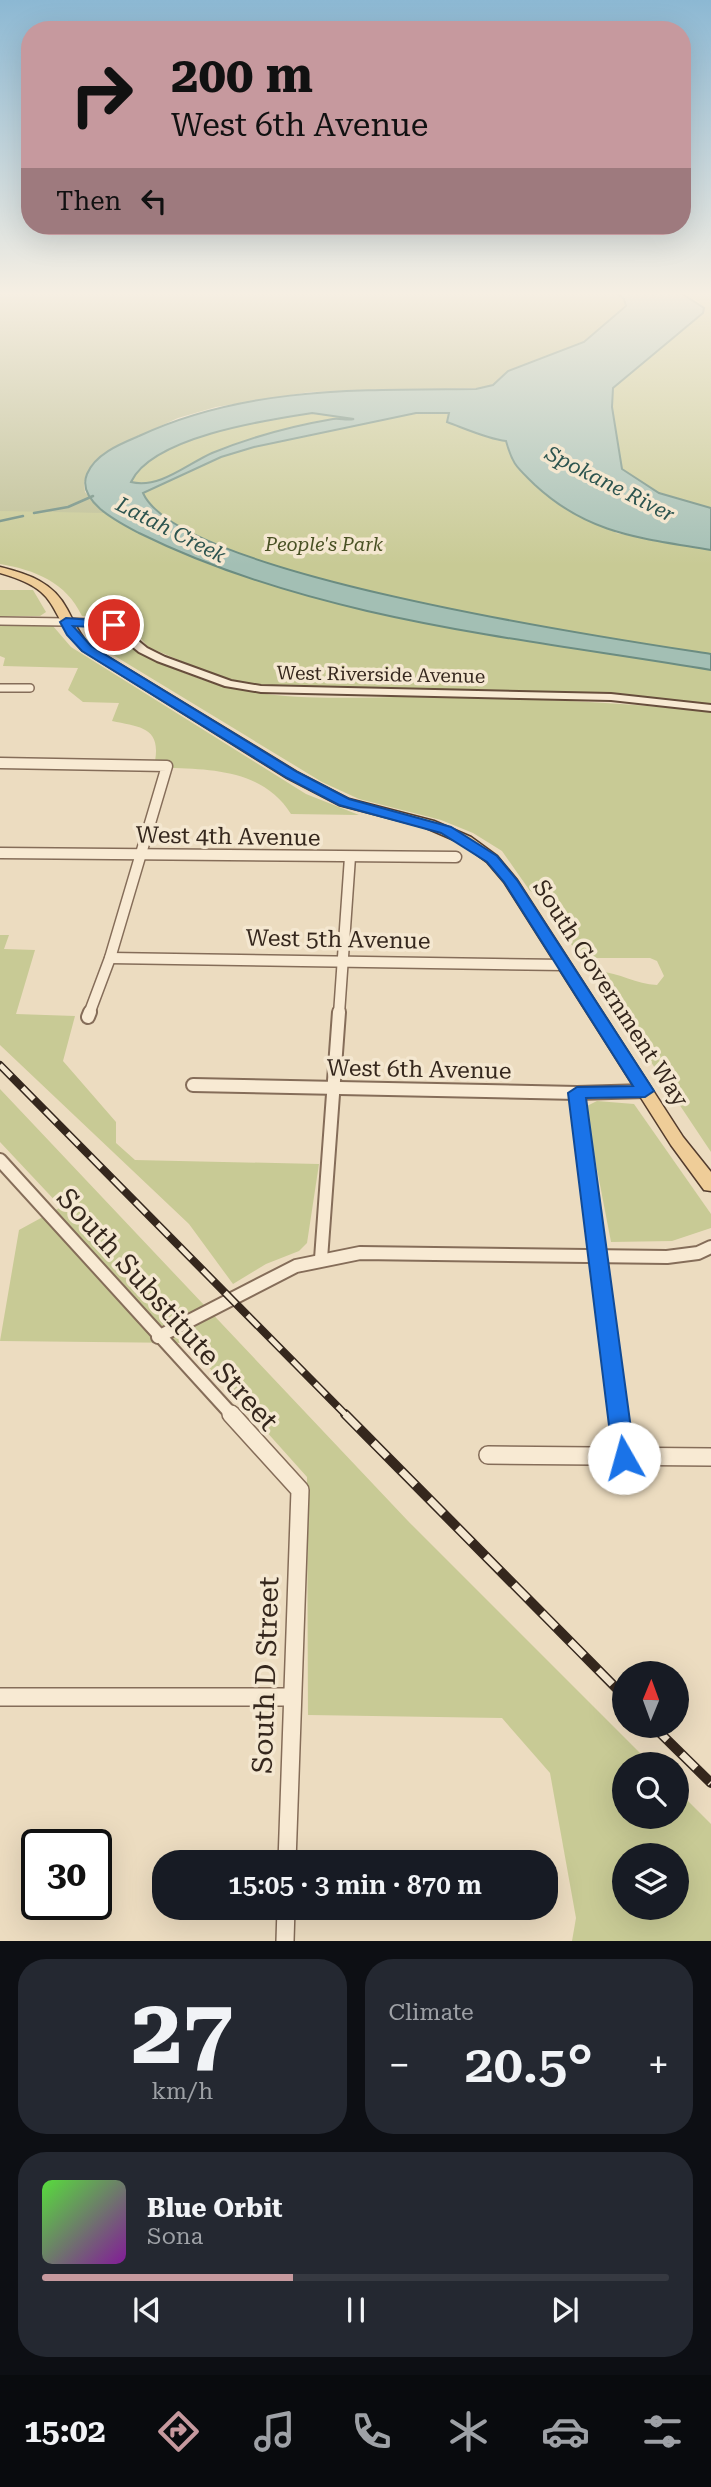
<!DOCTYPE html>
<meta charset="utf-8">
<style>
:root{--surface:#171b24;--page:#242831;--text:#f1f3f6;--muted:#9ea1a6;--line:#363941;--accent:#c6999e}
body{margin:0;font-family:"Roboto Serif",serif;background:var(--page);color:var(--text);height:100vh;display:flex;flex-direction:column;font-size:26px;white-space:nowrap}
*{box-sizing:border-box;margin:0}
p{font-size:23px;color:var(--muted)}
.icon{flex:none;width:38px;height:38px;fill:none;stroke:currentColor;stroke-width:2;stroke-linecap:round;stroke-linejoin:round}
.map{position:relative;height:1941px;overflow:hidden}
.side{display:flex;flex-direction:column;gap:18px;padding:18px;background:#0d0f14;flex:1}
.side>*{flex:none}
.banner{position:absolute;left:21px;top:21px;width:670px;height:214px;border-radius:28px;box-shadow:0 7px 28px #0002;background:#c6999e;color:#111;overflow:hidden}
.needle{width:46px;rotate:1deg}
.fabs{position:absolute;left:612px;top:1661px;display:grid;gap:14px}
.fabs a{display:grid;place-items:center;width:77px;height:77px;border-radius:50%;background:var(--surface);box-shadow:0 7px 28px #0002;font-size:35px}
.speed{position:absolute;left:21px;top:1829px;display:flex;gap:14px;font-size:35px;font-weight:700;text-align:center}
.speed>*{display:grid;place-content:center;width:91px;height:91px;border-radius:50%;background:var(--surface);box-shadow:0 7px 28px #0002;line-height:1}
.speed .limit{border:4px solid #111;border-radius:10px;background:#fff;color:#111}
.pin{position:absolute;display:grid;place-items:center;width:60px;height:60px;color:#fff;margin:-30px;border:4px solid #fff;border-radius:50%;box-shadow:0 2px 7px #0007}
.me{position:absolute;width:77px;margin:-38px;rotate:353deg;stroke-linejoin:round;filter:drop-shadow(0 0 5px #0008)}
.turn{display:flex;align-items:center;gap:24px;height:147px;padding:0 35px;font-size:32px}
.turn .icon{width:91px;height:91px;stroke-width:2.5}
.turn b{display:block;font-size:49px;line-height:60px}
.then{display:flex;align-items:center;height:66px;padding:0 35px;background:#0003;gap:14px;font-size:26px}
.big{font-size:52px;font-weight:600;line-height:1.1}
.side .card{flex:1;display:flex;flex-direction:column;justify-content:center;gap:10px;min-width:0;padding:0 24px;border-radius:28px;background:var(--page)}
.side .dial{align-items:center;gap:0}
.dial b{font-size:91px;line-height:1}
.song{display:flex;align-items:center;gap:21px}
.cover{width:84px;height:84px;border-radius:10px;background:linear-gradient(135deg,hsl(110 70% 55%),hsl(290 70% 35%))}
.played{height:7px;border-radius:4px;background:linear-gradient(90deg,var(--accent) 40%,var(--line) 40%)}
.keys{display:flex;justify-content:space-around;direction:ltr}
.heat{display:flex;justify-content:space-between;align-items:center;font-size:38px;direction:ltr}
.side .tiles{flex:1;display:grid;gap:18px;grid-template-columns:1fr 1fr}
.card:last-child{grid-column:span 2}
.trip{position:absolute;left:152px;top:1850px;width:406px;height:70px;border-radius:28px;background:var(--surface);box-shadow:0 7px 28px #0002;font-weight:600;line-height:70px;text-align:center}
.tabs{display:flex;height:112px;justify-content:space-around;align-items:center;background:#090b0e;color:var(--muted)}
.tabs .icon{width:49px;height:49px}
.tabs .current{color:var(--accent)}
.tabs b{font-size:32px;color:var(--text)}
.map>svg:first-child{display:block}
.green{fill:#c8ca95;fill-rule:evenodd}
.cemetery{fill:#bdbf94}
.water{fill:#a3bfb4;stroke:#6b8c81;stroke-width:2;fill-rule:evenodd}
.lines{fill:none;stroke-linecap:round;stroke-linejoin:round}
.stream{stroke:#6b8c81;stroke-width:2.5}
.street-far3-casing{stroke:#856d59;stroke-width:10}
.street-far2-casing{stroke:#856d59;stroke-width:13}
.street-far1-casing{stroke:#856d59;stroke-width:16}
.street-casing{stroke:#856d59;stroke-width:20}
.secondary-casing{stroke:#674e3c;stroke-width:4}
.primary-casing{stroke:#533c2d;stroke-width:3}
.street-far3{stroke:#f8ead3;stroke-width:7}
.street-far2{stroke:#f8ead3;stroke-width:10}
.street-far1{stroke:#f8ead3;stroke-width:12}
.street{stroke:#f8ead3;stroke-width:17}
.secondary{fill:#f8ead3;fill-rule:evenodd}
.primary{fill:#efcd98;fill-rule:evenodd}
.rail-far1-casing{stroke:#35271d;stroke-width:8}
.rail-casing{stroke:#35271d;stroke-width:10}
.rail-far1{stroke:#f4e7d0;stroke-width:5;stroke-dasharray:16;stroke-linecap:butt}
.rail{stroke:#f4e7d0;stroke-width:7;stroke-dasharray:20;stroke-linecap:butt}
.route{fill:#1a73e8;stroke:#114b97;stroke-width:2}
.labels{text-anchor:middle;stroke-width:7;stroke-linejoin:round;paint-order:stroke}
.far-park-label{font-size:19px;font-style:italic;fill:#495124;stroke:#f4e7d0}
.far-street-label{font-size:19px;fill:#35271d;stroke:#f4e7d0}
.far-water-label{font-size:21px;font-style:italic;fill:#2c544f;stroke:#f4e7d0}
.street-label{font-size:23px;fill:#35271d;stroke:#f4e7d0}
.near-street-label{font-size:28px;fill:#35271d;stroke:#f4e7d0}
</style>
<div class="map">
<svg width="711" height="1941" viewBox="0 0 711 1941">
<rect width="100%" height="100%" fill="#ecdcc0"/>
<g class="green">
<polygon points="681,293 711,293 711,508 659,493 622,469 612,407 613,388 703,313 699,302"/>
<path d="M 496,398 L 616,533 L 711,550 L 711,705 L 638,696 L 488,690 L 288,689 L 233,683 L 148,647 L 129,624 L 117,618 L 82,616 C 66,582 35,570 0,564 L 0,464 L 93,512 L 132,513 L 102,494 L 207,413 Z"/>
<polygon points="0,590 33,590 46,612 40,616 0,616"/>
<path d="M 0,625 L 53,626 L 71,647 L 306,794 L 359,815 L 291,814 C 265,772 216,769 170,768 L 171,762 L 155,761 C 161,727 140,727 112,721 L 119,703 L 83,702 L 68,690 L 78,668 L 3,666 L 5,658 L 0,656 Z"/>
<path d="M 96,628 L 103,628 C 141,654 182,676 228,687 C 288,702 352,697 413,697 C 513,698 612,701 711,712 L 711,1152 L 593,975 L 598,971 C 620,973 636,984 657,985 L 664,976 L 657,961 L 650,958 L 580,958 L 539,894 L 530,891 L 502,851 L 473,833 L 441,820 L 359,799 L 322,782 L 100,647 L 86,635 Z"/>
<polygon points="0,935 9,935 4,949 35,950 16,1014 75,1016 63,1061 116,1122 116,1143 135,1160 319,1164 307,1243 299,1251 266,1264 233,1284 189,1224 0,1045"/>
<path d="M 0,1089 L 408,1521 L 651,1764 L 625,1764 L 625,1816 L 677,1816 L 677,1790 L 711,1824 L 711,1941 L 572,1941 L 576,1918 L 550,1773 L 502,1718 L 308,1715 L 307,1477 L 187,1343 L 0,1341 L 19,1230 L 61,1207 L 0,1142 ZM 625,1855 L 677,1855 L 677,1908 L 625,1908 Z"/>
<polygon points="597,1101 634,1104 711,1214 711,1228 672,1241 611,1242 585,1107"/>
</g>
<polygon class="cemetery" points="0,293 616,293 624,299 626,306 584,342 508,371 496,383 482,388 310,392 216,407 178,418 117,446 84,482 85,492 106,513 0,511"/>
<path class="water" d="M 616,293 L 681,293 L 704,308 L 703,313 L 613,388 L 612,407 L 622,469 L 659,493 L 711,508 L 711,550 C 642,538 589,535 535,485 C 517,467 513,466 506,441 C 488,439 466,429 447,422 L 449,413 L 416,413 L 254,447 L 221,457 L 143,493 C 180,576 614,639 711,654 L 711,670 C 520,638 315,620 139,533 C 118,522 76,501 87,474 C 95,454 120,444 139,436 C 246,386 360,390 476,389 L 493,385 L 508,371 L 584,342 L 626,306 L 624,299 ZM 312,413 L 354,419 C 347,421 341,418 333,419 C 292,426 251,437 212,453 C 187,464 160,489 131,482 C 152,437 266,420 312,413 Z"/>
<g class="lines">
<g class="stream">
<polyline points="34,513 68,507 93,496"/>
<polyline points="0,521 23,516"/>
</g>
<defs>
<g id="street-far3">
<polyline points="0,621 66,622"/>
<polyline points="0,688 30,688"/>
</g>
<g id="street-far2">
<polyline points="0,763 167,766 110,958 89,1014"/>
<polyline points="0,853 456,857"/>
<polyline points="110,958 564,965"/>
<polyline points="339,1014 350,857"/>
</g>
<g id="street-far1">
<polyline points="88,1017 90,1012"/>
<polyline points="193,1085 577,1093 645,1091"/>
<polyline points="577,1093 619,1416"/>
<polyline points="0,1160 233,1416"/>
<polyline points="321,1259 339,1012"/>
<polyline points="158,1337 296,1266 360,1253 667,1257 698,1253 711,1247"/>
</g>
<g id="street">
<polyline points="231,1414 300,1490 287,1862"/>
<polyline points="618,1414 624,1458"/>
<polyline points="488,1455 711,1457"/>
<polyline points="0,1697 292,1697"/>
<polyline points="285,1941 286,1908"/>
</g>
<polygon id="secondary" points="66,619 114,621 147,648 165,657 231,681 261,686 611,694 711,705 711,711 611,700 261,692 225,686 157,661 139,652 107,626 62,624 62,620"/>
<path id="primary" d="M 0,567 C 28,574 53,582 67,609 C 74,622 79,634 90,646 L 297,772 L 349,799 L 434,821 L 471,837 L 497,856 L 517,880 L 683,1137 L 711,1172 L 711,1191 L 704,1190 L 671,1145 L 504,882 L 487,862 L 461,843 L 424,827 L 339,805 L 287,778 L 82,650 C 45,611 64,591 0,573 Z"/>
</defs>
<use href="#street-far3" class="street-far3-casing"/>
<use href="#street-far2" class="street-far2-casing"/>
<use href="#street-far1" class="street-far1-casing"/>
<use href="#street" class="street-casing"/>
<use href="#secondary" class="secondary-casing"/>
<use href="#primary" class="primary-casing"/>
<use href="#street-far3" class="street-far3"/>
<use href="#street-far2" class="street-far2"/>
<use href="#street-far1" class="street-far1"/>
<use href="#street" class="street"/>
<use href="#secondary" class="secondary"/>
<use href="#primary" class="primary"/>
<defs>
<polyline id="rail-far1" points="0,1065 347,1416"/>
<g id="rail">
<polyline points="345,1414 625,1697"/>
<polyline points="653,1726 711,1783"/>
</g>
</defs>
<use href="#rail-far1" class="rail-far1-casing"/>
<use href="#rail" class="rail-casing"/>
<use href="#rail-far1" class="rail-far1"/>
<use href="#rail" class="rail"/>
</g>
<linearGradient id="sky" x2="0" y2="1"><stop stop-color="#8cb8d3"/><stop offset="0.52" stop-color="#f6efe3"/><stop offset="1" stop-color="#f6efe3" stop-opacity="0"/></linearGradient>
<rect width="711" height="565" fill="url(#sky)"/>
<polygon class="route" points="66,618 118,622 120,625 114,628 73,626 91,646 297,772 349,799 451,827 497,856 517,880 654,1091 645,1097 586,1098 635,1458 632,1464 624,1467 617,1464 613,1458 568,1093 577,1087 633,1086 504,882 487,862 441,833 339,805 287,778 82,651 67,635 60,622"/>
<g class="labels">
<g class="far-park-label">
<text x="324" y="551">People's Park</text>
</g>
<g class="far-street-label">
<text transform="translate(381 674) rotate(1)" y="7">West Riverside Avenue</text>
</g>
<g class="far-water-label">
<text transform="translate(610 484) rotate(27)" y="7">Spokane River</text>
<text transform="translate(171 530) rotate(27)" y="7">Latah Creek</text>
</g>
<g class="street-label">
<text transform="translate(228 836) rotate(1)" y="8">West 4th Avenue</text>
<text transform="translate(338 939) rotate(1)" y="8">West 5th Avenue</text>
<text transform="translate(611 993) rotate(57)" y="8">South Government Way</text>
<text transform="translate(419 1069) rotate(1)" y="8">West 6th Avenue</text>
</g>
<g class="near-street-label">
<text transform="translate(168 1309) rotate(48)" y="10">South Substitute Street</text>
<text transform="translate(265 1675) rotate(-88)" y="10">South D Street</text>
</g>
</g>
</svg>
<div class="fabs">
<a><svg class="needle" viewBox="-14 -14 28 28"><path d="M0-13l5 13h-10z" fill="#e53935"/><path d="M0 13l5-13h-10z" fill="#9ea1a6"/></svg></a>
<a><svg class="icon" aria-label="search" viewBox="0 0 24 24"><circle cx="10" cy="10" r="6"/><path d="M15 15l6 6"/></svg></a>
<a><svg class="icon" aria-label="layers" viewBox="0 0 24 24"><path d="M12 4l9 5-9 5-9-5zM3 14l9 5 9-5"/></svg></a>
</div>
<div class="speed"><div class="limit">30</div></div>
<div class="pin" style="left:114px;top:625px;background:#d93025"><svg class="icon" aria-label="arrive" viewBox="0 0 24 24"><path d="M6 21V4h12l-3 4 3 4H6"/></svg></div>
<svg class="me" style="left:624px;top:1458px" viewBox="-20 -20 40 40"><circle r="19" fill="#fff"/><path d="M0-13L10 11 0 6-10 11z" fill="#1a73e8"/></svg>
<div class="trip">15:05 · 3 min · 870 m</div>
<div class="banner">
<div class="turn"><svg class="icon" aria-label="right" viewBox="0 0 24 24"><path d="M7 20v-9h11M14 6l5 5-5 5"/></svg><div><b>200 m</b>West 6th Avenue</div></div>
<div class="then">Then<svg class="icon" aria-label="left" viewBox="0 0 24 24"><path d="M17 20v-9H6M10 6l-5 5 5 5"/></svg></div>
</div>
</div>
<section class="side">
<div class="tiles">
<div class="card dial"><b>27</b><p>km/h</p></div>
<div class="card"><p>Climate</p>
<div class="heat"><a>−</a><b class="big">20.5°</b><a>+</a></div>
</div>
<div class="card">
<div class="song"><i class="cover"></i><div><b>Blue Orbit</b><p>Sona</p></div></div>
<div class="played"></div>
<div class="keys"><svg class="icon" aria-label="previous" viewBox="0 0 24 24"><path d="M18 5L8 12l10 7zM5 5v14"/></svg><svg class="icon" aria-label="pause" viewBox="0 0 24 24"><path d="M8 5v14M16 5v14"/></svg><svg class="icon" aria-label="next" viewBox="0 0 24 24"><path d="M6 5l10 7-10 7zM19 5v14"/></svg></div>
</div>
</div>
</section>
<nav class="tabs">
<b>15:02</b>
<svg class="icon current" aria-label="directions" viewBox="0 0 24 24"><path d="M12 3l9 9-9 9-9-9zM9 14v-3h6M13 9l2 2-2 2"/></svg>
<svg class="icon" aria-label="music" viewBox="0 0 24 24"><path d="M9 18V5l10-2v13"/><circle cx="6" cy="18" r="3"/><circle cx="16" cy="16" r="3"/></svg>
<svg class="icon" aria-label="phone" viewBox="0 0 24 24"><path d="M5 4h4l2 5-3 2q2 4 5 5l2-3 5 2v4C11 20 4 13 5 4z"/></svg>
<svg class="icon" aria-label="climate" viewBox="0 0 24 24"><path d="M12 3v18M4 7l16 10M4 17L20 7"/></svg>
<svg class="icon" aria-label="car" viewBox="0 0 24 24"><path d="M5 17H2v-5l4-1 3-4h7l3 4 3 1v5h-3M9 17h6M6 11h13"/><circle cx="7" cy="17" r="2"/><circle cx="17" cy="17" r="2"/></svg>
<svg class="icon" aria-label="filters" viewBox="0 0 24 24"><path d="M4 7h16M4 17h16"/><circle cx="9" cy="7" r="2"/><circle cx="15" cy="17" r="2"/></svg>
</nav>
